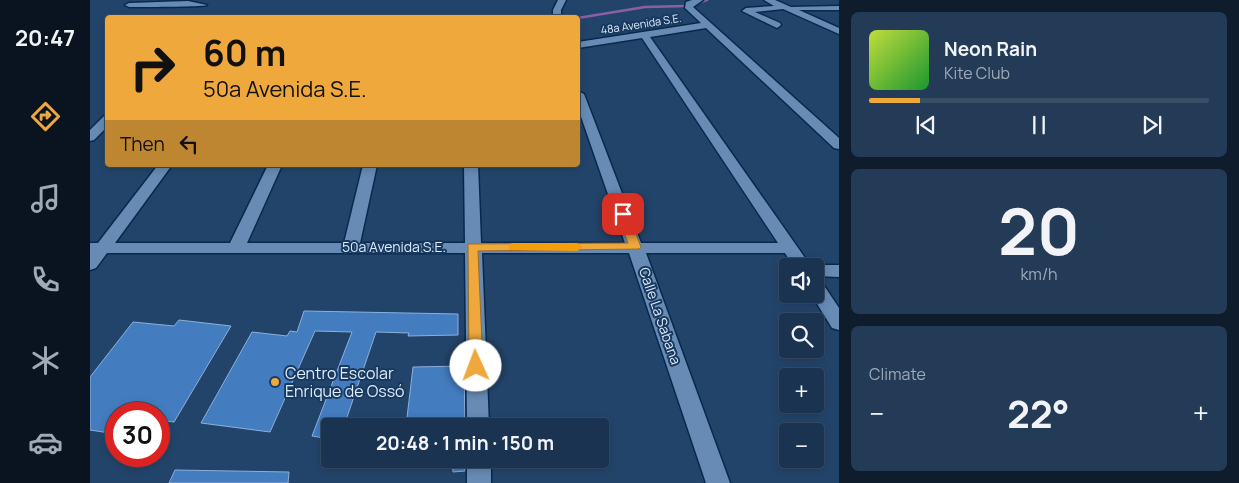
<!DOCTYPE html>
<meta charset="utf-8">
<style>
:root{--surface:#1a3350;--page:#233b57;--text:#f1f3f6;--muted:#9faab7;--line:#384e67;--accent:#eea83c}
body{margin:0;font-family:Manrope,sans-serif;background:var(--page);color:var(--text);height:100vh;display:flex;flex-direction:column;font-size:19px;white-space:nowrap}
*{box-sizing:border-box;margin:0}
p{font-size:16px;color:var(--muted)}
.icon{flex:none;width:28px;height:28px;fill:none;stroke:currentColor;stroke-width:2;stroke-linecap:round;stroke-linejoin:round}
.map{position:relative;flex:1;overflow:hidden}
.side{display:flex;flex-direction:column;gap:12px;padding:12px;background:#0e1c2c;width:400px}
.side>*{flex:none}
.top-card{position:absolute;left:15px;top:15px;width:475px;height:152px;border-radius:5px;box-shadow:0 2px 8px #0003,0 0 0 1px var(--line);background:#eea83c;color:#111;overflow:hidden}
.fabs{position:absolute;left:689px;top:258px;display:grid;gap:10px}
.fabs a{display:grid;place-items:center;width:45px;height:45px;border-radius:5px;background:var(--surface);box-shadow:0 2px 8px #0003,0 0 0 1px var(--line);font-size:25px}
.speed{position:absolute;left:15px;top:402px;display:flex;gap:10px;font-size:25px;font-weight:700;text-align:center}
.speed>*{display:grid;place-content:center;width:65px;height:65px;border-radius:50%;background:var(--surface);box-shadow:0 2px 8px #0003,0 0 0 1px var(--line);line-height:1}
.speed .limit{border:8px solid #d22;background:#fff;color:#111}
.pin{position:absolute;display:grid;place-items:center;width:42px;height:42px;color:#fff;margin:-21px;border-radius:10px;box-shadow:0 2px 8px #0006}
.me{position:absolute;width:55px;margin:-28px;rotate:358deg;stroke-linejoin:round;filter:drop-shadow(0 0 4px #0008)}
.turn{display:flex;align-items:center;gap:18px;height:105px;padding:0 15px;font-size:22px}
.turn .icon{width:65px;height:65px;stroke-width:2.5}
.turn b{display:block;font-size:35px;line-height:42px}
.then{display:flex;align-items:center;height:48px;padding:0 15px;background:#0003;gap:10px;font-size:19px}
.big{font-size:38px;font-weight:700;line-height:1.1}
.side .tile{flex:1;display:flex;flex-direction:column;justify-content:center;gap:8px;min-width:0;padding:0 18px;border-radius:8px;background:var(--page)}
.side .dial{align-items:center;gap:0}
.dial b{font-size:65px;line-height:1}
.song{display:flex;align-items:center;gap:15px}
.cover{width:60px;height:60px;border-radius:8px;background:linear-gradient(135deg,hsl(70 70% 55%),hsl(130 70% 35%))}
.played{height:5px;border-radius:2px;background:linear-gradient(90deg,var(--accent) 15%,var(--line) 15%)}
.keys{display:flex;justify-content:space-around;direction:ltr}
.heat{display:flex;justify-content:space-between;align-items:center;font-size:28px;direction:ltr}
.trip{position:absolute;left:231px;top:418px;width:288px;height:50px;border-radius:5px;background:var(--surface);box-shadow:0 2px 8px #0003,0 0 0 1px var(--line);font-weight:700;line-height:50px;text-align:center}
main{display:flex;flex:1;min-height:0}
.tab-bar{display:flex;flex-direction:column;width:90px;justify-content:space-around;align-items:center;background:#0a1420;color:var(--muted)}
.tab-bar .icon{width:35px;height:35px}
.tab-bar .current{color:var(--accent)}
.tab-bar b{font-size:22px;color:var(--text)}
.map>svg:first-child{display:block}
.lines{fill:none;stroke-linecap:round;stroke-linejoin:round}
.stream{stroke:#8d5ea6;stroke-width:2.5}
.building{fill:#437cbf;stroke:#8cb0dd}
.minor-casing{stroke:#08294d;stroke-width:3}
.minor{fill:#678bb5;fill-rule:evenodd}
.route{fill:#eea83c;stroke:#9b6d27}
.slow{fill:#f59e0b}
.poi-dot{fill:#eea83c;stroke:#19395e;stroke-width:2}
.labels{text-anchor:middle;stroke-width:4;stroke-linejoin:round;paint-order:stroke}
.far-street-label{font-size:11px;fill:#dcebfe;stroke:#19395e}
.street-label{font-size:14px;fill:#dcebfe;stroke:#19395e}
.near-poi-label{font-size:16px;fill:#dcebfe;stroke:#19395e;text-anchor:start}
</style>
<main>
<nav class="tab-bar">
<b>20:47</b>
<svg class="icon current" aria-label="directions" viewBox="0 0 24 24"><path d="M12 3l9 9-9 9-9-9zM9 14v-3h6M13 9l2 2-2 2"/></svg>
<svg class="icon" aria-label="music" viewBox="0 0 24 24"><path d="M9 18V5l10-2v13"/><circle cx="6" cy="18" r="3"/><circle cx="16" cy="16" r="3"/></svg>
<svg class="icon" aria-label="phone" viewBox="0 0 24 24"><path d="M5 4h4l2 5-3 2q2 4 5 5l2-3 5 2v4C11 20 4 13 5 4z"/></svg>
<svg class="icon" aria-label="climate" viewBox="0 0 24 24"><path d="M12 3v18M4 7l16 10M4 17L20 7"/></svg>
<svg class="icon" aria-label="car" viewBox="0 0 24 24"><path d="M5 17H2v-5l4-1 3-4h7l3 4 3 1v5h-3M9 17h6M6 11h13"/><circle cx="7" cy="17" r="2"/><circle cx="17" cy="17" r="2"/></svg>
</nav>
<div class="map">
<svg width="749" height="483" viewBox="0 0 749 483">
<rect width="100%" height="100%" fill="#23446a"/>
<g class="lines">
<g class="stream">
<polyline points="604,4 617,0"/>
<polyline points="488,18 555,7 596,6"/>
</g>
</g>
<g class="building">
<polygon points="214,311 368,314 368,335 318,336 319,333 286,332 254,426 240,426 240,439 222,436 262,332 225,331 180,432 111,423 162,332 197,336 200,331 207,332"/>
<polygon points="89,320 141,326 84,422 69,420 69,414 26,414 26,434 0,430 0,377 43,322 84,326"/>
<polygon points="374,366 375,426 316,426 323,367"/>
<polygon points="362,459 375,459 375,471 363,472"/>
<polygon points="85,470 199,472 198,483 79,483"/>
</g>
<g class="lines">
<defs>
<g id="minor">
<polygon points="468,0 476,0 471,10 471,18 463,18 463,10"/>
<polygon points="602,0 613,0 603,7 749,138 749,149 744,148 616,28 560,37 720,265 749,265 749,277 725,276 725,266 703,266 695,253 556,253 640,483 616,483 539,253 392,253 399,426 377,426 375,253 17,253 6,268 0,270 0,243 8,243 68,165 82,165 25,243 140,243 178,165 192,165 157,243 254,243 273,165 287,165 270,243 375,243 374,165 388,165 391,243 535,243 488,108 488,91 494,94 551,243 688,243 552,38 488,48 488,42 611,23 595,8 596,2"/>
<polygon points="674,0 685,0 701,7 749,6 749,10 709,10 749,28 749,34 693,9 665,12 690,23 691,25 687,28 652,11 656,8 684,6"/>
<path d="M 98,1 L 117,5 C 114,7 50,7 39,7 L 35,5 L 39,3 Z"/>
<polygon points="14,116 18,116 18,126 4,140 0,141 0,130"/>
<polygon points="725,279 731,281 749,308 749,330 742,328 721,294 725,294"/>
<rect x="377" y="459" width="24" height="24"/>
</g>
</defs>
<use href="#minor" class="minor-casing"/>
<use href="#minor" class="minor"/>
</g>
<polygon class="route" points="533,210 538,214 551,247 549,249 388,251 393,366 391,371 381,371 379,366 378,244 538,243 527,214"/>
<polygon class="slow" points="423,243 487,243 493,247 487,251 419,250 419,244"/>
<circle class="poi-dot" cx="185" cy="382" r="5"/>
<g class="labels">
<g class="far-street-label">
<text transform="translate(551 24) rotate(-9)" y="4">48a Avenida S.E.</text>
</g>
<g class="street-label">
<text x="304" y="252">50a Avenida S.E.</text>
<text transform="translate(570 316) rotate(71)" y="5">Calle La Sabana</text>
</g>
<g class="near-poi-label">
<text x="195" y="379">Centro Escolar<tspan x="195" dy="18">Enrique de Ossó</tspan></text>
</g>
</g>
</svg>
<div class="fabs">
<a><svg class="icon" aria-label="sound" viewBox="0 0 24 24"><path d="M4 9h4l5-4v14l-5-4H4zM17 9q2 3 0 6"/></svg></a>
<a><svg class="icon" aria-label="search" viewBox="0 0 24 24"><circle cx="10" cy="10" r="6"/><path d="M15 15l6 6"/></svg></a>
<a>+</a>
<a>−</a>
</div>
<div class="speed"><div class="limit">30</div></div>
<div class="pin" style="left:533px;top:214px;background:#d93025"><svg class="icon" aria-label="arrive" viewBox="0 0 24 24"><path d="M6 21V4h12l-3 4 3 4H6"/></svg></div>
<svg class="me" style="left:386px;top:366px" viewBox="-20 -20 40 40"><circle r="19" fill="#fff"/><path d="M0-13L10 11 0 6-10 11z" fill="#eea83c"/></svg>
<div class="trip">20:48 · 1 min · 150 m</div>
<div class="top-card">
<div class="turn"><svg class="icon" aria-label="right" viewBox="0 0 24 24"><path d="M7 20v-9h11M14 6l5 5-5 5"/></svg><div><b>60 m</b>50a Avenida S.E.</div></div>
<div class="then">Then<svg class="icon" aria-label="left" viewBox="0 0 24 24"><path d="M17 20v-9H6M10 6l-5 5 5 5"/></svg></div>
</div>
</div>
<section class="side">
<div class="tile">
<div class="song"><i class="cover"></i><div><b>Neon Rain</b><p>Kite Club</p></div></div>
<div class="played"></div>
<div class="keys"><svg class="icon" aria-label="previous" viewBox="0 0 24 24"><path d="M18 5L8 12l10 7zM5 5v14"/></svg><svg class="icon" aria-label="pause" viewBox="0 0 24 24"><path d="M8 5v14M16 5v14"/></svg><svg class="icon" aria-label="next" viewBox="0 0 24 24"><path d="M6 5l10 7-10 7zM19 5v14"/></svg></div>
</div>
<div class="tile dial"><b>20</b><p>km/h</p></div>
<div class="tile"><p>Climate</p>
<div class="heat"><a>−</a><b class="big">22°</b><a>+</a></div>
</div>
</section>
</main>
